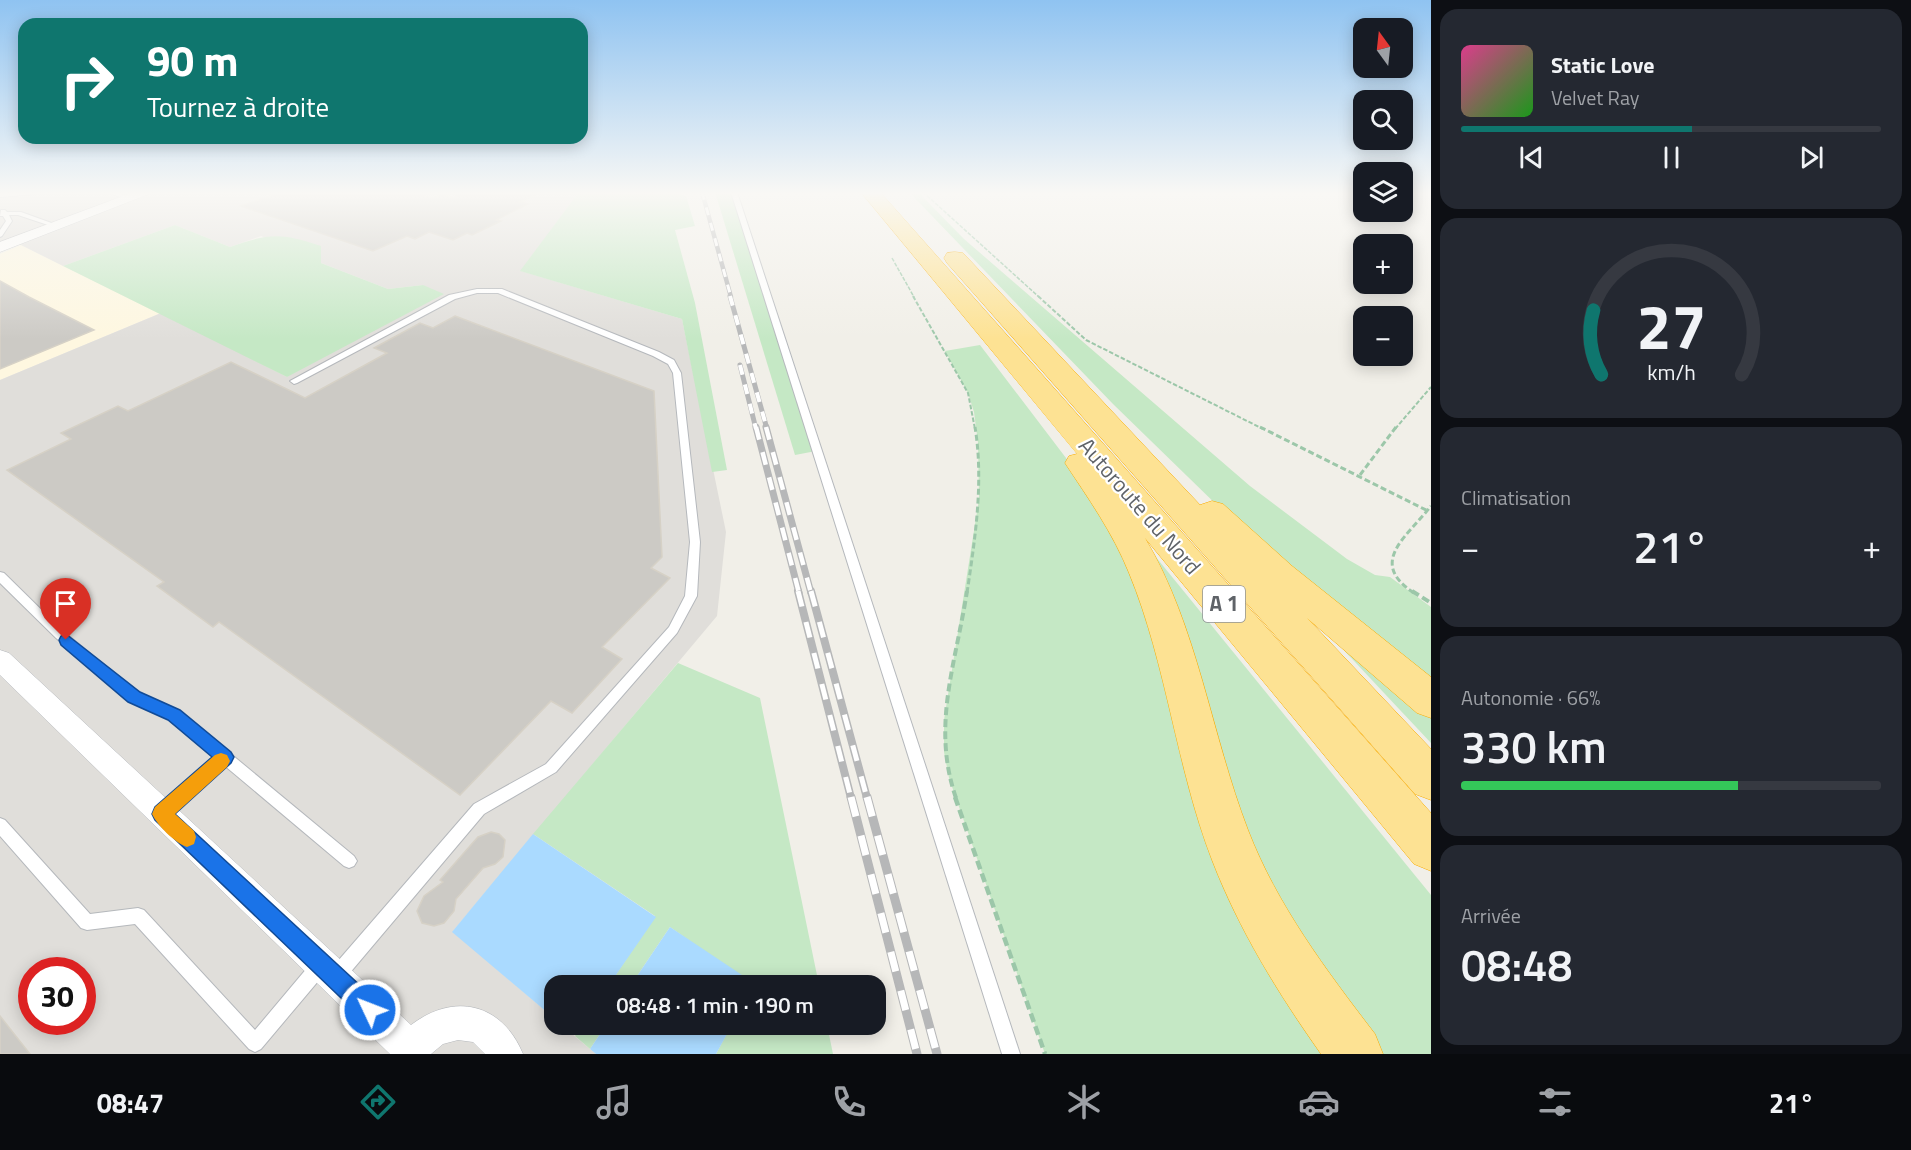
<!DOCTYPE html>
<html lang="fr">
<meta charset="utf-8">
<style>
:root{--surface:#171b24;--page:#242831;--text:#f1f3f6;--muted:#9ea1a6;--line:#363941;--accent:#0f766e}
body{margin:0;font-family:"Titillium Web",sans-serif;background:var(--page);color:var(--text);height:100vh;display:flex;flex-direction:column;font-size:22px;white-space:nowrap}
*{box-sizing:border-box;margin:0}
p{font-size:20px;color:var(--muted)}
.icon{flex:none;width:33px;height:33px;fill:none;stroke:currentColor;stroke-width:2;stroke-linecap:round;stroke-linejoin:round}
.map{position:relative;flex:1;overflow:hidden}
.drawer{display:flex;flex-direction:column;gap:9px;padding:9px;background:#0d0f14;width:480px}
.drawer>*{flex:none}
.hud{position:absolute;left:18px;top:18px;width:570px;height:126px;border-radius:18px;box-shadow:0 3px 15px #0003;background:#0f766e;color:#fff;overflow:hidden}
.needle{width:39px;rotate:345deg}
.buttons{position:absolute;left:1353px;top:18px;display:grid;gap:12px}
.buttons a{display:grid;place-items:center;width:60px;height:60px;border-radius:12px;background:var(--surface);box-shadow:0 3px 15px #0003;font-size:30px}
.speed{position:absolute;left:18px;top:957px;display:flex;gap:12px;font-size:30px;font-weight:700;text-align:center}
.speed>*{display:grid;place-content:center;width:78px;height:78px;border-radius:50%;background:var(--surface);box-shadow:0 3px 15px #0003;line-height:1}
.speed .limit{border:9px solid #d22;background:#fff;color:#111}
.pin{position:absolute;display:grid;place-items:center;width:51px;height:51px;color:#fff;margin:-62px -26px;border-radius:50% 50% 50% 0;rotate:-45deg;box-shadow:0 0 6px #0007}
.pin .icon{rotate:45deg}
.me{position:absolute;width:66px;margin:-33px;rotate:313deg;stroke-linejoin:round;filter:drop-shadow(0 0 4px #0008)}
.turn{display:flex;align-items:center;gap:21px;height:126px;padding:0 30px;font-size:27px}
.turn .icon{width:78px;height:78px;stroke-width:2.5}
.turn b{display:block;font-size:42px;line-height:51px}
.big{font-size:45px;font-weight:600;line-height:1.1}
.drawer .card{flex:1;display:flex;flex-direction:column;justify-content:center;gap:9px;min-width:0;padding:0 21px;border-radius:18px;background:var(--page)}
.drawer .dial{align-items:center;gap:0}
.dial svg{height:156px;overflow:visible;fill:none;stroke:var(--line);stroke-width:7;stroke-linecap:round;text-anchor:middle}
.dial text{fill:var(--text);stroke:none}
.song{display:flex;align-items:center;gap:18px}
.cover{width:72px;height:72px;border-radius:9px;background:linear-gradient(135deg,hsl(330 70% 55%),hsl(120 70% 35%))}
.played{height:6px;border-radius:3px;background:linear-gradient(90deg,var(--accent) 55%,var(--line) 55%)}
.keys{display:flex;justify-content:space-around;direction:ltr}
.heat{display:flex;justify-content:space-between;align-items:center;font-size:33px;direction:ltr}
.charge{height:9px;border-radius:4px;background:linear-gradient(90deg,#34c759 66%,var(--line) 0)}
.trip{position:absolute;left:544px;top:975px;width:342px;height:60px;border-radius:18px;background:var(--surface);box-shadow:0 3px 15px #0003;font-weight:600;line-height:60px;text-align:center}
.tabs{display:flex;height:96px;justify-content:space-around;align-items:center;background:#090b0e;color:var(--muted)}
.tabs .icon{width:42px;height:42px}
.tabs .current{color:var(--accent)}
.tabs b{font-size:27px;color:var(--text)}
main{display:flex;flex:1;min-height:0}
.map>svg:first-child{display:block}
.commercial{fill:#fef7e0}
.industrial{fill:#e0deda;fill-rule:evenodd}
.green{fill:#c5e8c5}
.water{fill:#aadaff}
.building{fill:#cccac5;stroke:#d6d1c6;stroke-width:1.5}
.lines{fill:none;stroke-linecap:round;stroke-linejoin:round}
.service-casing{stroke:#b5b8bc;stroke-width:2}
.minor-casing{stroke:#b5b8bc;stroke-width:1}
.tertiary-casing{stroke:#b5b8bc;stroke-width:1}
.motorway-casing{stroke:#f9ab00;stroke-width:1}
.path-far4{stroke:#9cc7a9;stroke-width:1.5;stroke-dasharray:4 1.5;stroke-linecap:butt}
.path-far3{stroke:#9cc7a9;stroke-width:2;stroke-dasharray:4.5 2;stroke-linecap:butt}
.path-far2{stroke:#9cc7a9;stroke-width:3;stroke-dasharray:6 3;stroke-linecap:butt}
.path-far1{stroke:#9cc7a9;stroke-width:4;stroke-dasharray:8 4;stroke-linecap:butt}
.path{stroke:#9cc7a9;stroke-width:4.5;stroke-dasharray:9 4.5;stroke-linecap:butt}
.service{fill:#fff;fill-rule:evenodd}
.minor{fill:#fff;fill-rule:evenodd}
.tertiary{fill:#fff;fill-rule:evenodd}
.motorway{fill:#fde293;fill-rule:evenodd}
.rail-far4-casing{stroke:#b6b7b8;stroke-width:4.5}
.rail-far3-casing{stroke:#b6b7b8;stroke-width:5}
.rail-far2-casing{stroke:#b6b7b8;stroke-width:7}
.rail-far1-casing{stroke:#b6b7b8;stroke-width:8}
.rail-casing{stroke:#b6b7b8;stroke-width:9}
.rail-far4{stroke:#fff;stroke-width:3;stroke-dasharray:8;stroke-linecap:butt}
.rail-far3{stroke:#fff;stroke-width:4;stroke-dasharray:10;stroke-linecap:butt}
.rail-far2{stroke:#fff;stroke-width:4.5;stroke-dasharray:13;stroke-linecap:butt}
.rail-far1{stroke:#fff;stroke-width:5;stroke-dasharray:16;stroke-linecap:butt}
.rail{stroke:#fff;stroke-width:7;stroke-dasharray:20;stroke-linecap:butt}
.route{fill:#1a73e8;stroke:#114b97;stroke-width:1.5}
.slow{fill:#f59e0b}
.labels{text-anchor:middle;stroke-width:4.5;stroke-linejoin:round;paint-order:stroke}
.shield{fill:#fff;stroke:#8f9295;stroke-width:1.5}
.shield-label{font-size:21px;font-weight:bold;fill:#5f6368}
.street-label{font-size:22px;fill:#5f6368;stroke:#fff}
</style>
<main>
<div class="map">
<svg width="1431" height="1054" viewBox="0 0 1431 1054">
<rect width="100%" height="100%" fill="#f1efe8"/>
<polygon class="commercial" points="21,245 161,313 0,380 0,254"/>
<path class="industrial" d="M 0,192 L 579,192 L 521,271 L 682,319 L 726,532 L 717,616 L 453,931 L 555,1019 L 555,1024 L 561,1025 L 596,1054 L 0,1054 L 0,380 L 161,313 L 287,377 L 423,285 L 388,289 L 321,263 L 261,236 L 230,247 L 175,225 L 63,266 L 21,245 L 0,241 ZM 32,970 L 82,970 L 82,1022 L 32,1022 Z"/>
<g class="green">
<polygon points="579,192 671,192 686,196 695,226 675,230 695,303 727,470 712,472 682,319 520,271"/>
<polygon points="715,192 734,192 816,451 795,455"/>
<polygon points="909,192 918,192 964,239 1250,486 1347,559 1375,575 1390,577 1431,607 1431,690 1224,512 1113,404"/>
<path d="M 175,225 L 230,247 C 269,233 281,233 321,246 L 321,263 L 388,289 L 423,285 L 444,294 L 287,377 L 63,266 Z"/>
<polygon points="980,345 1101,504 1327,1054 1045,1054 949,778 944,752 944,720 979,499 978,443 974,412 968,393 945,351"/>
<polygon points="1151,551 1431,895 1431,1054 1374,1054 1270,895"/>
<polygon points="1324,629 1431,710 1431,743"/>
<polygon points="678,663 760,698 819,985 753,985 670,927 631,985 609,985 655,916 533,834"/>
<polygon points="732,1024 827,1025 833,1054 716,1054"/>
<polygon points="583,1025 606,1025 590,1049 575,1036"/>
</g>
<g class="water">
<polygon points="533,834 656,917 609,985 555,986 555,1019 452,932"/>
<polygon points="670,927 754,983 753,985 631,985"/>
<polygon points="606,1025 606,1024 732,1025 716,1054 596,1054 590,1049"/>
</g>
<g class="building">
<polygon points="282,192 413,192 433,198 442,194 455,198 456,192 541,192 520,202 528,204 496,220 501,221 472,235 467,233 453,240 429,232 415,239 407,236 373,251 241,206"/>
<polygon points="0,281 29,297 94,330 0,369"/>
<polygon points="455,316 654,391 662,557 651,568 670,578 602,647 622,659 572,713 551,701 460,795 219,622 213,627 157,586 164,582 7,470 71,439 61,433 118,406 128,411 231,362 305,398 387,353 374,348 420,323 433,328"/>
<polygon points="491,832 499,834 505,840 503,857 495,864 483,868 456,899 454,911 444,923 434,926 422,923 417,911 424,896 443,882 440,880 478,837"/>
<polygon points="0,1016 30,1054 0,1054"/>
</g>
<g class="lines">
<defs>
<g id="service">
<polygon points="17,192 38,192 35,194 0,197 0,193"/>
<polygon points="106,192 115,192 133,198 130,200"/>
<polygon points="731,192 737,192 1020,1054 1002,1054"/>
<polygon points="1,210 5,210 7,212 21,212 57,225 54,227 18,215 9,215 12,221 2,236 0,237 0,230 6,221 3,216 0,216"/>
<polygon points="477,289 502,289 659,352 674,360 681,373 700,542 697,596 677,633 556,772 484,814 343,981 337,983 331,981 329,975 331,969 474,804 546,764 669,627 685,596 690,542 673,373 668,364 653,356 498,293 477,293 455,299 297,383 294,384 290,381 449,295"/>
<polygon points="0,572 4,573 64,632 139,693 179,711 354,856 357,861 354,866 349,868 344,866 225,766 167,818 162,820 157,818 155,813 157,808 215,757 169,719 129,701 56,638 0,583"/>
<polygon points="0,818 5,820 90,914 138,908 144,910 255,1030 313,961 319,959 325,961 327,967 325,973 261,1049 255,1052 249,1049 135,924 87,930 81,928 0,836"/>
</g>
<path id="minor" d="M 0,650 L 9,653 L 411,1025 C 454,992 502,1003 523,1054 L 485,1054 L 473,1042 L 458,1040 L 443,1044 L 431,1054 L 390,1054 L 0,675 Z"/>
<polygon id="tertiary" points="134,192 154,192 0,252 0,242"/>
<g id="motorway">
<path d="M 861,192 L 880,192 L 1431,813 L 1431,871 L 1414,864 L 1145,538 C 1198,627 1211,734 1248,830 C 1277,905 1326,970 1375,1034 L 1383,1054 L 1321,1054 C 1278,993 1239,930 1212,860 C 1176,767 1167,665 1129,573 C 1113,533 1088,498 1065,463 L 1069,456 L 1077,454 Z"/>
<polygon points="955,252 963,253 1200,505 1212,501 1223,504 1292,566 1431,677 1431,718 1417,713 1307,618 1431,749 1431,800 1415,794 947,263 944,258 947,253"/>
</g>
</defs>
<use href="#service" class="service-casing"/>
<use href="#minor" class="minor-casing"/>
<use href="#tertiary" class="tertiary-casing"/>
<use href="#motorway" class="motorway-casing"/>
<g class="path-far4">
<polyline points="923,192 1039,297"/>
<polyline points="892,258 914,297"/>
</g>
<g class="path-far3">
<polyline points="913,296 968,393 975,429"/>
<polyline points="1038,296 1086,340 1263,429"/>
<polyline points="1395,429 1431,387"/>
</g>
<g class="path-far2">
<polyline points="1260,427 1428,511"/>
<polyline points="1360,475 1396,427"/>
<path d="M 967,593 C 975,539 984,482 975,427"/>
<path d="M 1414,593 C 1367,562 1407,537 1431,506"/>
</g>
<g class="path-far1">
<polyline points="1412,591 1431,603"/>
<path d="M 956,798 C 931,726 956,663 967,591"/>
</g>
<polyline class="path" points="955,797 1045,1054"/>
<use href="#service" class="service"/>
<use href="#minor" class="minor"/>
<use href="#tertiary" class="tertiary"/>
<use href="#motorway" class="motorway"/>
<defs>
<polyline id="rail-far4" points="702,192 731,297"/>
<g id="rail-far3">
<polyline points="730,296 767,429"/>
<polyline points="740,365 756,429"/>
</g>
<g id="rail-far2">
<polyline points="756,427 799,593"/>
<polyline points="766,427 811,593"/>
</g>
<g id="rail-far1">
<polyline points="798,591 851,798"/>
<polyline points="811,591 867,798"/>
</g>
<g id="rail">
<polyline points="851,797 917,1054"/>
<polyline points="867,797 937,1054"/>
</g>
</defs>
<use href="#rail-far4" class="rail-far4-casing"/>
<use href="#rail-far3" class="rail-far3-casing"/>
<use href="#rail-far2" class="rail-far2-casing"/>
<use href="#rail-far1" class="rail-far1-casing"/>
<use href="#rail" class="rail-casing"/>
<use href="#rail-far4" class="rail-far4"/>
<use href="#rail-far3" class="rail-far3"/>
<use href="#rail-far2" class="rail-far2"/>
<use href="#rail-far1" class="rail-far1"/>
<use href="#rail" class="rail"/>
</g>
<linearGradient id="sky" x2="0" y2="1"><stop stop-color="#8fc3f1"/><stop offset="0.57" stop-color="#f9f8f5"/><stop offset="1" stop-color="#f9f8f5" stop-opacity="0"/></linearGradient>
<rect width="1431" height="339" fill="url(#sky)"/>
<polygon class="route" points="66,634 140,692 180,710 231,752 234,757 231,763 175,814 378,1002 381,1010 378,1018 370,1022 362,1018 155,820 152,814 155,807 212,757 168,720 128,702 61,645 59,640 61,636"/>
<path class="slow" d="M 221,753 L 227,755 L 230,761 L 227,767 L 175,814 L 194,831 L 196,837 L 194,844 L 187,847 C 174,842 158,826 152,814 L 155,807 L 215,755 Z"/>
<g class="labels">
<rect class="shield" x="1203" y="586" width="42" height="36" rx="4.5"/>
<g class="shield-label">
<text x="1224" y="611">A 1</text>
</g>
<g class="street-label">
<text transform="translate(1140 506) rotate(49)" y="8">Autoroute du Nord</text>
</g>
</g>
</svg>
<div class="buttons">
<a><svg class="needle" viewBox="-14 -14 28 28"><path d="M0-13l5 13h-10z" fill="#e53935"/><path d="M0 13l5-13h-10z" fill="#9ea1a6"/></svg></a>
<a><svg class="icon" aria-label="search" viewBox="0 0 24 24"><circle cx="10" cy="10" r="6"/><path d="M15 15l6 6"/></svg></a>
<a><svg class="icon" aria-label="layers" viewBox="0 0 24 24"><path d="M12 4l9 5-9 5-9-5zM3 14l9 5 9-5"/></svg></a>
<a>+</a>
<a>−</a>
</div>
<div class="speed"><div class="limit">30</div></div>
<div class="pin" style="left:66px;top:640px;background:#d93025"><svg class="icon" aria-label="arrive" viewBox="0 0 24 24"><path d="M6 21V4h12l-3 4 3 4H6"/></svg></div>
<svg class="me" style="left:370px;top:1010px" viewBox="-20 -20 40 40"><circle r="17" fill="#1a73e8" stroke="#fff" stroke-width="3"/><path d="M0-11L8 9 0 5-8 9z" fill="#fff"/></svg>
<div class="trip">08:48 · 1 min · 190 m</div>
<div class="hud">
<div class="turn"><svg class="icon" aria-label="right" viewBox="0 0 24 24"><path d="M7 20v-9h11M14 6l5 5-5 5"/></svg><div><b>90 m</b>Tournez à droite</div></div>
</div>
</div>
<section class="drawer">
<div class="card">
<div class="song"><i class="cover"></i><div><b>Static Love</b><p>Velvet Ray</p></div></div>
<div class="played"></div>
<div class="keys"><svg class="icon" aria-label="previous" viewBox="0 0 24 24"><path d="M18 5L8 12l10 7zM5 5v14"/></svg><svg class="icon" aria-label="pause" viewBox="0 0 24 24"><path d="M8 5v14M16 5v14"/></svg><svg class="icon" aria-label="next" viewBox="0 0 24 24"><path d="M6 5l10 7-10 7zM19 5v14"/></svg></div>
</div>
<div class="card dial"><svg viewBox="0 0 100 80">
<path d="M14 69A42 42 0 1 1 86 69"/>
<path d="M14 69A42 42 0 0 1 10 36" stroke="#0f766e"/>
<text x="50" y="56" font-size="32" font-weight="700">27</text>
<text x="50" y="72" font-size="11">km/h</text>
</svg></div>
<div class="card"><p>Climatisation</p>
<div class="heat"><a>−</a><b class="big">21°</b><a>+</a></div>
</div>
<div class="card"><p>Autonomie · 66%</p><b class="big">330 km</b><div class="charge"></div></div>
<div class="card"><p>Arrivée</p><b class="big">08:48</b></div>
</section>
</main>
<nav class="tabs">
<b>08:47</b>
<svg class="icon current" aria-label="directions" viewBox="0 0 24 24"><path d="M12 3l9 9-9 9-9-9zM9 14v-3h6M13 9l2 2-2 2"/></svg>
<svg class="icon" aria-label="music" viewBox="0 0 24 24"><path d="M9 18V5l10-2v13"/><circle cx="6" cy="18" r="3"/><circle cx="16" cy="16" r="3"/></svg>
<svg class="icon" aria-label="phone" viewBox="0 0 24 24"><path d="M5 4h4l2 5-3 2q2 4 5 5l2-3 5 2v4C11 20 4 13 5 4z"/></svg>
<svg class="icon" aria-label="climate" viewBox="0 0 24 24"><path d="M12 3v18M4 7l16 10M4 17L20 7"/></svg>
<svg class="icon" aria-label="car" viewBox="0 0 24 24"><path d="M5 17H2v-5l4-1 3-4h7l3 4 3 1v5h-3M9 17h6M6 11h13"/><circle cx="7" cy="17" r="2"/><circle cx="17" cy="17" r="2"/></svg>
<svg class="icon" aria-label="filters" viewBox="0 0 24 24"><path d="M4 7h16M4 17h16"/><circle cx="9" cy="7" r="2"/><circle cx="15" cy="17" r="2"/></svg>
<b>21°</b>
</nav>
